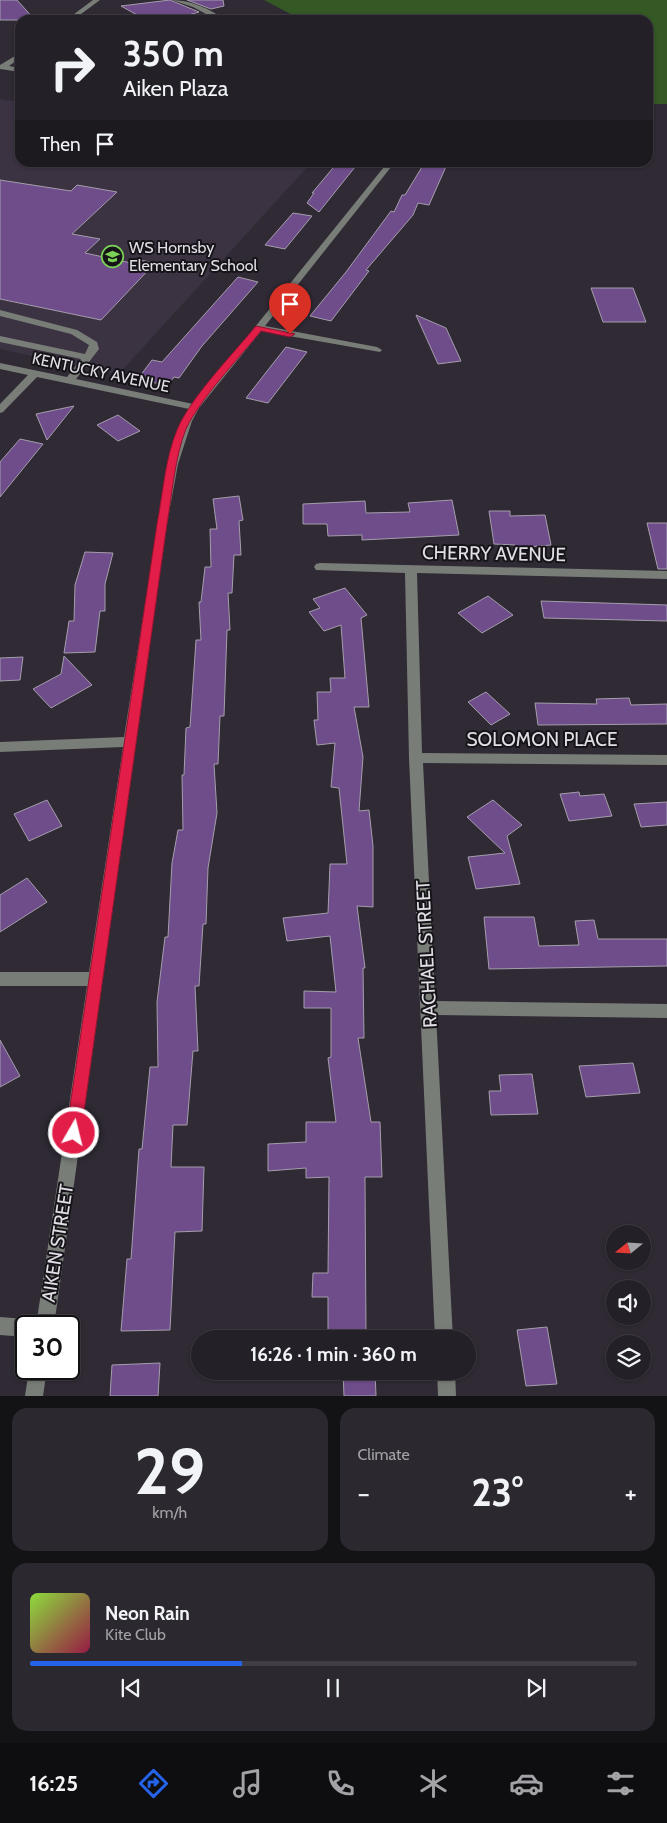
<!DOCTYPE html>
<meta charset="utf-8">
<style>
:root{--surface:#232027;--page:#2b282f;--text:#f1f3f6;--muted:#a3a3a7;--line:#403e44;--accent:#2563eb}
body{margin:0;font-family:Cabin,sans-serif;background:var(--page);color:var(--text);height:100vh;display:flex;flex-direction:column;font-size:19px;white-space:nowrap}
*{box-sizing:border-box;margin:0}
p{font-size:16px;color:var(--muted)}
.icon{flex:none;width:28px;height:28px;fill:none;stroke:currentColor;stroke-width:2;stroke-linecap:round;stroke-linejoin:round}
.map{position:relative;height:1396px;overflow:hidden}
.drawer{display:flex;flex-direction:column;gap:12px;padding:12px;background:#131215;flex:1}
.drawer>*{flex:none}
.top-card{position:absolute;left:15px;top:15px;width:638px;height:152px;border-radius:15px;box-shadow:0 1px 4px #0004,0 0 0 1px var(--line);background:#232027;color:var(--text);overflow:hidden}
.needle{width:32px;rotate:252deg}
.controls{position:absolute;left:606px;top:1225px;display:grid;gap:10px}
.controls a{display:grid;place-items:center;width:45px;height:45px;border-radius:50%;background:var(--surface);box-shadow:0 1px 4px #0004,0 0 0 1px var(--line);font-size:25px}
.speed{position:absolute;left:15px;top:1315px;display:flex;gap:10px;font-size:25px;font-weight:700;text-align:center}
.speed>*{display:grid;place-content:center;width:65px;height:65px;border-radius:50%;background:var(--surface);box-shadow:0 1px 4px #0004,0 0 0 1px var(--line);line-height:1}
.speed .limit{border:2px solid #111;border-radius:8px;background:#fff;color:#111}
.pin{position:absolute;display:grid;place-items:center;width:42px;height:42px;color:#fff;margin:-51px -21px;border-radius:50% 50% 50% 0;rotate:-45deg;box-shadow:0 0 5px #0007}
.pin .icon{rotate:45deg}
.me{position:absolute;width:55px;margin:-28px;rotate:8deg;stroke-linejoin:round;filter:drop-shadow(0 0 4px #0008)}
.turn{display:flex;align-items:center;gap:18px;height:105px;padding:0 25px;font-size:22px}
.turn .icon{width:65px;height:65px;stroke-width:2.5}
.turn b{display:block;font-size:35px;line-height:42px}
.then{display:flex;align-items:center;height:48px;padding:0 25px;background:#0003;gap:10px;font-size:19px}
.big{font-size:38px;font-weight:700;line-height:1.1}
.drawer .widget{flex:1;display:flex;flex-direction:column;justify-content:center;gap:8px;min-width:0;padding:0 18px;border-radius:15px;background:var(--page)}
.drawer .dial{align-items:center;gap:0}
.dial b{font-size:65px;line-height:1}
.song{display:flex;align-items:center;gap:15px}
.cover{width:60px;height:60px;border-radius:8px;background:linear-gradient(135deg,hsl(90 70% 55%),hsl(340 70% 35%))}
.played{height:5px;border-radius:2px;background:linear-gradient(90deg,var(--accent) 35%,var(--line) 35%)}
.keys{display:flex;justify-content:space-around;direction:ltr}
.heat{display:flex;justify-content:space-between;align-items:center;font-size:28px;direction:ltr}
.drawer .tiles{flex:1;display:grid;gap:12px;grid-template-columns:1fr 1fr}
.widget:last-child{grid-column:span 2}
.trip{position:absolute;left:191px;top:1330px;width:285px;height:50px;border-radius:25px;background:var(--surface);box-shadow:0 1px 4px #0004,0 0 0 1px var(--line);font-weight:700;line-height:50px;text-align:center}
.menu{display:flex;height:80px;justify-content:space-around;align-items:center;background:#0e0d10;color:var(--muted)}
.menu .icon{width:35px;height:35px}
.menu .on{color:var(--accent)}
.menu b{font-size:22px;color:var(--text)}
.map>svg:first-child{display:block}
.built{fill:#3b3242}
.green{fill:#345925}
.building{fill:#6f4d8b;stroke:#a49eab}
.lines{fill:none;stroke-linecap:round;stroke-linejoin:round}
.minor{fill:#797d78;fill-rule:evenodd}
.route{fill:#e11d48;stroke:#92132f}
.labels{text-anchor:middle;stroke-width:4;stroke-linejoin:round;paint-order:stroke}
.far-poi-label{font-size:16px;fill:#e1dee5;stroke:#161418;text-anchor:start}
.far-street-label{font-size:16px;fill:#e1dee5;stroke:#161418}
.street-label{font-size:19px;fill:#e1dee5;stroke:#161418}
</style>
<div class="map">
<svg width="667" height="1396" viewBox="0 0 667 1396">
<rect width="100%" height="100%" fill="#2f2a34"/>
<polygon class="built" points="0,99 20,102 20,162 311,163 118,375 0,349"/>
<polygon class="green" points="264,0 667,0 667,104 648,104 648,20 302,20"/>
<g class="building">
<polygon points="0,0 17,0 35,20 0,20"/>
<polygon points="170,0 199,12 171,20 146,20 121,6"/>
<polygon points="187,0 223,0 224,6 211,9"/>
<polygon points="338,162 359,162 319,212 307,203 314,193 312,193"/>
<polygon points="425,162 448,162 429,205 418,203 413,215 366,270 369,271 331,321 310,316 346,272 391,211 394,212 402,195 405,195"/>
<polygon points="0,180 71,191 77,185 117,192 72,234 100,239 85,253 131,263 135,259 155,263 101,320 0,299"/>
<polygon points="293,213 312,216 285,249 265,245"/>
<polygon points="238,277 258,282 202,346 179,378 174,377 168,385 137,380 152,360 162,362"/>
<polygon points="591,288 633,288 646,322 603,322"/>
<polygon points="416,315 446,328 461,361 438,364"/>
<polygon points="286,347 307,352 268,403 246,398"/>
<polygon points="74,406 47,440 36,414"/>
<polygon points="118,415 140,431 118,441 97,425"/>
<polygon points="20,439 43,444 0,497 0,462"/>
<polygon points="239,496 243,520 239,521 241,555 234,555 232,593 228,593 230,630 227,630 224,716 220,716 218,764 214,764 217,813 208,868 206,924 203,924 199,986 195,986 198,1051 193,1051 187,1125 173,1125 171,1167 204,1167 202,1231 175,1232 170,1330 121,1331 127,1259 131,1259 139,1149 142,1149 150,1067 158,1067 157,1002 165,937 168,937 172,863 178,830 183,830 182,775 184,775 186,728 190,727 196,640 201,640 199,602 201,602 205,567 211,567 210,529 217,529 213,499"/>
<polygon points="452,500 459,535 362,540 362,535 328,536 327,524 303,524 303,504 365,501 366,513 410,512 408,503"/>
<polygon points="489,511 510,511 510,516 545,515 551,545 516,548 515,545 494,544"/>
<polygon points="647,523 667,523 667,569 658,569"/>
<polygon points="85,552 113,553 105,584 105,611 100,611 95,652 64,653 69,621 74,621 75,585"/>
<polygon points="345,588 367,615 361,618 369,707 354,707 363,757 359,811 369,810 373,846 373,907 357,906 365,968 363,968 364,1038 358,1038 371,1122 380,1122 382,1177 365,1177 366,1335 328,1335 328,1297 312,1297 313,1273 328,1273 329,1177 306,1178 306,1168 268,1171 268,1144 306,1142 306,1122 336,1122 328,1058 331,1057 331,1008 304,1008 304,991 336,992 330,936 287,941 283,918 328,913 330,864 347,864 339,788 331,787 335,743 317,745 314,720 318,720 317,692 331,692 330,678 345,678 341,625 324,631 309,612 320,608 313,599"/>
<polygon points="488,596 513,615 482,633 458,613"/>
<polygon points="541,601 667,605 667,621 544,618"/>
<polygon points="64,656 92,685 51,708 33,689 61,674"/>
<polygon points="23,657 20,680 0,681 0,658"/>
<polygon points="486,692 510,714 491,725 468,702"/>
<polygon points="629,698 631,705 667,704 667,724 538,725 535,703 597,704 596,699"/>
<polygon points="579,792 580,796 604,794 612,816 569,821 560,794"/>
<polygon points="47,800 62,826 29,841 14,814"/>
<polygon points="493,800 522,825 507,836 520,884 476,889 468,857 505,853 467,817"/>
<polygon points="667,802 667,825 641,827 634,804"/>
<polygon points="27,878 47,902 0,932 0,895"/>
<polygon points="484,917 534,917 539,946 579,945 575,921 594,920 598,939 667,939 667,966 489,969"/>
<polygon points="0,1040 20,1076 0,1087"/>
<polygon points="633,1063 640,1093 586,1097 579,1066"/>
<polygon points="532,1074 538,1114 491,1115 489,1091 501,1091 499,1075"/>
<polygon points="547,1327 557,1384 526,1386 517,1330"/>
<polygon points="160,1363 158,1396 110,1396 112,1365"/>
<polygon points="343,1371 375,1371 376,1396 344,1396"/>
</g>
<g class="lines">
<g class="minor">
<polygon points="93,0 100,0 73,20 66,20"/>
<path d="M 172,0 C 190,0 211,9 225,20 L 217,20 L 193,7 Z"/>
<polygon points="20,53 20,58 9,66 20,68 20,72 0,69 0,65"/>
<polygon points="388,162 395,162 265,326 377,347 382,350 380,352 261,331 199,408 192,421 178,464 167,524 54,1326 36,1326 87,986 0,986 0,972 89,972 123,747 0,752 0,742 124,737 165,478 176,435 189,409 37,377 3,412 0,413 0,404 28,375 0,369 0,363 67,377 81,359 0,342 0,336 85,354 89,345 71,334 0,316 0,310 77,330 97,342 99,349 76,379 193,404"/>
<polygon points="320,563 667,571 667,579 417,573 422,753 667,755 667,765 423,763 435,1001 667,1004 667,1018 436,1015 453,1339 435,1339 409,758 405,573 316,570 314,567 316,564"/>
<polygon points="0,1317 26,1319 32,1322 34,1326 26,1326 26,1337 0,1335"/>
<polygon points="29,1369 47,1369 43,1396 25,1396"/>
<polygon points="437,1371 455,1371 456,1396 438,1396"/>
</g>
</g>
<path class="route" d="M 256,326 L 295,334 L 290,337 L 261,331 C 239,358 200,399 186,429 C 175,456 172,495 167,524 L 81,1133 L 79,1138 L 74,1140 L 68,1138 L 66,1133 L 157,524 C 163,493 165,459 177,430 C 190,398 233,354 256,326 Z"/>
<defs>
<symbol id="school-ring" viewBox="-11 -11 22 22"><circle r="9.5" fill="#161418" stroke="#7bd155" stroke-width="1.5"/><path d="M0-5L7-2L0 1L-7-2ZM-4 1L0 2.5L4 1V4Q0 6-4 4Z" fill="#7bd155"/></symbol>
</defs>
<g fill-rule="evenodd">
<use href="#school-ring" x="100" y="244" width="25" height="25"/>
</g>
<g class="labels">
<g class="far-poi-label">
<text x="129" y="253">WS Hornsby<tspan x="129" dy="18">Elementary School</tspan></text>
</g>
<g class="far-street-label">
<text transform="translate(101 372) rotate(12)" y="6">KENTUCKY AVENUE</text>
</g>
<g class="street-label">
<text transform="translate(494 553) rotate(1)" y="7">CHERRY AVENUE</text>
<text x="542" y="746">SOLOMON PLACE</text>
<text transform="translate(426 954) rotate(-93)" y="7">RACHAEL STREET</text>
<text transform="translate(57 1243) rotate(-81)" y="7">AIKEN STREET</text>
</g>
</g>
</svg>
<div class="controls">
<a><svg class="needle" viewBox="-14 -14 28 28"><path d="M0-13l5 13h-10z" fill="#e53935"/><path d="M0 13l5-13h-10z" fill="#a3a3a7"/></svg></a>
<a><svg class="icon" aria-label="sound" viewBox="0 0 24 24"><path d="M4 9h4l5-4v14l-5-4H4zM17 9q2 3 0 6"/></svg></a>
<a><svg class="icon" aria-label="layers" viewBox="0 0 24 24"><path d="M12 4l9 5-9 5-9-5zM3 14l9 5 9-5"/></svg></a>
</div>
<div class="speed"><div class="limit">30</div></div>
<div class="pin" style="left:290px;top:334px;background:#d93025"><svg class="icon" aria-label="arrive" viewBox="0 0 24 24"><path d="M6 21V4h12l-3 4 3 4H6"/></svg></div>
<svg class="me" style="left:74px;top:1133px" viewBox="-20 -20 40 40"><circle r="17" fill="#e11d48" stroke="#fff" stroke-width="3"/><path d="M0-11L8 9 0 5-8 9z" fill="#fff"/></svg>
<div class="trip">16:26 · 1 min · 360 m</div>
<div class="top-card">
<div class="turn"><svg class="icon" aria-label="right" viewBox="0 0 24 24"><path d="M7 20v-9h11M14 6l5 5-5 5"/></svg><div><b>350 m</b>Aiken Plaza</div></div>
<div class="then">Then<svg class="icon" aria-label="arrive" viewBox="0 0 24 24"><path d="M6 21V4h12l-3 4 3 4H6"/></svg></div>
</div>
</div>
<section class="drawer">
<div class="tiles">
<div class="widget dial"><b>29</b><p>km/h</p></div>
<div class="widget"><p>Climate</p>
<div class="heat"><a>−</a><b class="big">23°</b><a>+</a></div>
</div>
<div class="widget">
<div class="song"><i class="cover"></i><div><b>Neon Rain</b><p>Kite Club</p></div></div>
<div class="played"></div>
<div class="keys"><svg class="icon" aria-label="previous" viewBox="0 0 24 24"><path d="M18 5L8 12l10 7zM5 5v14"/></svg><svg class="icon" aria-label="pause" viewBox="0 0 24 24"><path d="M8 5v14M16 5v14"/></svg><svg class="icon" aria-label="next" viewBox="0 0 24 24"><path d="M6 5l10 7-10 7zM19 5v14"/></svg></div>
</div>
</div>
</section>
<nav class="menu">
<b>16:25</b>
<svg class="icon on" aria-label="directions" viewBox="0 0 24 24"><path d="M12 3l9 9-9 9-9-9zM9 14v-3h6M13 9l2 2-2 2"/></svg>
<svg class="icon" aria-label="music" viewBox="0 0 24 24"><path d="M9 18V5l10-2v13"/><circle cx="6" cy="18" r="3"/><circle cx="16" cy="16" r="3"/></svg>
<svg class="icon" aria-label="phone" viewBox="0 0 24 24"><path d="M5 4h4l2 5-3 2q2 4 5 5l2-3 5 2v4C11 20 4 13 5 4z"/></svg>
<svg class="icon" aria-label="climate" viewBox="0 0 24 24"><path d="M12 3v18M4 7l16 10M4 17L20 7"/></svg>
<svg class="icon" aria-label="car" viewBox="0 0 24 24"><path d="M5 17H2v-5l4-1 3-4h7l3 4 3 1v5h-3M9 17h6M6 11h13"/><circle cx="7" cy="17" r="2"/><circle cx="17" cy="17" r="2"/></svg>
<svg class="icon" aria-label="filters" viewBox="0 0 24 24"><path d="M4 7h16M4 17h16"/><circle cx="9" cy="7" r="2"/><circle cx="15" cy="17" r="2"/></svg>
</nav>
